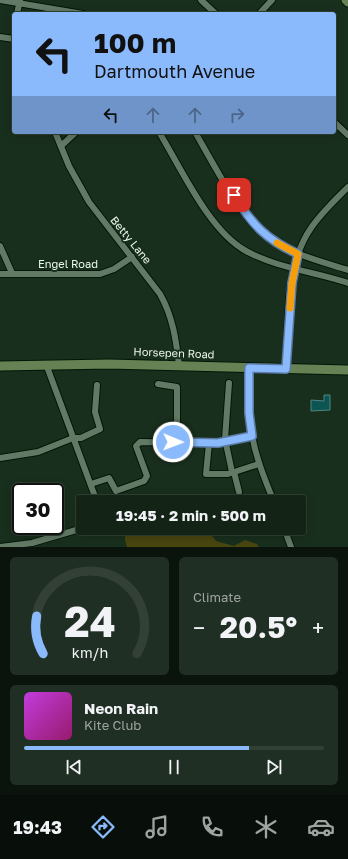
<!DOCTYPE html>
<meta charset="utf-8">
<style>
:root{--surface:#132316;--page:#202f23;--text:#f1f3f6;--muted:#9da4a1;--line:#324035;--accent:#8abafc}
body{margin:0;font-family:"Golos Text",sans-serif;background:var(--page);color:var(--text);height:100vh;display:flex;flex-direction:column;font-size:15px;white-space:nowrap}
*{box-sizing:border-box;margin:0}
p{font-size:13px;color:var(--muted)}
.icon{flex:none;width:22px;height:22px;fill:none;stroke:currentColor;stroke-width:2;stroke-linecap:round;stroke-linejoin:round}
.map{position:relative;height:547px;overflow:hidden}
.details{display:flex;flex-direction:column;gap:10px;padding:10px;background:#0a130c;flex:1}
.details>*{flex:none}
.top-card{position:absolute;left:12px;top:12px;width:324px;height:122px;border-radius:4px;box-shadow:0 2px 10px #0003,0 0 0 1px var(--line);background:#8abafc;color:#111;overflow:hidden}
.speed{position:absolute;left:12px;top:483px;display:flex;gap:8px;font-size:20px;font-weight:700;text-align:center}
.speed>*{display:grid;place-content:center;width:52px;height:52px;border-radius:50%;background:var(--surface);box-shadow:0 2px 10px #0003,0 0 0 1px var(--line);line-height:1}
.speed .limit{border:2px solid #111;border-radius:6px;background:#fff;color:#111}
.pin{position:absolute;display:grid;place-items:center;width:34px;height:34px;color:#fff;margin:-17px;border-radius:8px;box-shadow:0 2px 6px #0006}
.me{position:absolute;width:44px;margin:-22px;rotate:91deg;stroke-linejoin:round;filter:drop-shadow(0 0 3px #0008)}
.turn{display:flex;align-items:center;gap:14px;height:84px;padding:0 16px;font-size:18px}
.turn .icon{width:52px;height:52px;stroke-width:2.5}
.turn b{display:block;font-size:28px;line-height:34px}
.lanes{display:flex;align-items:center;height:38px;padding:0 16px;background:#0003;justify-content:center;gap:20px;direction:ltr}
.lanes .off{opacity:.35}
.big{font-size:30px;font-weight:700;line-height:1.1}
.details .widget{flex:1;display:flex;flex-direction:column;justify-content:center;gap:6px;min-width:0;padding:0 14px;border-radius:6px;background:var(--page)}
.details .dial{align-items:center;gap:0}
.dial svg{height:104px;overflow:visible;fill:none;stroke:var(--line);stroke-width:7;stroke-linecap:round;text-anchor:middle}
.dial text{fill:var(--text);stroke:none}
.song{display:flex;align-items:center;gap:12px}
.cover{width:48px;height:48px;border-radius:6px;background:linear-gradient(135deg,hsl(290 70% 55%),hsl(320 70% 35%))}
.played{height:4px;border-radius:2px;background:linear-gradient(90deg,var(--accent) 75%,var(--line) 75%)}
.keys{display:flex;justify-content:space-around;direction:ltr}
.heat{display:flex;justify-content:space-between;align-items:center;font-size:22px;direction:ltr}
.details .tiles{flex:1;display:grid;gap:10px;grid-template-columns:1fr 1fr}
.widget:last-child{grid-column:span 2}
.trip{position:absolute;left:76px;top:495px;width:230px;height:40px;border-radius:4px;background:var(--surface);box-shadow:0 2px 10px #0003,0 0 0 1px var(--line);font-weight:700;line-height:40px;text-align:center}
.dock{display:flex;height:64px;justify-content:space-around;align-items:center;background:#080e09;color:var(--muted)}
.dock .icon{width:28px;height:28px}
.dock .selected{color:var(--accent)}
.dock b{font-size:18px;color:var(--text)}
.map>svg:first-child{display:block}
.green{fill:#494610}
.water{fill:#0d5553;stroke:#508681}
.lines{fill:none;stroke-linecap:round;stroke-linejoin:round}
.street-casing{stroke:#031607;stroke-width:8}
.secondary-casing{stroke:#031607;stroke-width:11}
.street{stroke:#627a65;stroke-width:6}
.secondary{stroke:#668254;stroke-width:9}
.route-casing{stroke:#5a79a4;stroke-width:10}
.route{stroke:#8abafc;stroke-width:7}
.slow{stroke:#f59e0b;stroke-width:7}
.labels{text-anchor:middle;stroke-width:4;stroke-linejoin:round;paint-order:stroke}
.street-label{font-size:11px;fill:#ebf8ec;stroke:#192f1d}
</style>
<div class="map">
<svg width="348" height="547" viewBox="0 0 348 547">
<rect width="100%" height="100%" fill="#192f1d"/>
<polygon class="green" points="125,528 206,528 216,541 234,546 245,540 257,544 259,547 127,547 125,540"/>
<polygon class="water" points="324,395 330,395 330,410 311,411 311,400 324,401"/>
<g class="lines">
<defs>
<g id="street">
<polyline points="0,0 83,14"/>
<polyline points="201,0 216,14"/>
<polyline points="17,14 20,0"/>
<polyline points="259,14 272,0"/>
<polyline points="0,37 14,39"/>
<polyline points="334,122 348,135"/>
<path d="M 55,132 L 69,166 L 89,202 L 160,294 C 173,317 176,340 179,365"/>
<path d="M 159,132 C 181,168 209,231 246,251 C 277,268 315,272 348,283"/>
<path d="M 195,132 C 212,161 240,217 266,236 C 290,254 320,261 348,270"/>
<polyline points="61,146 76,132"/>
<polyline points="0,246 12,273"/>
<polyline points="0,274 100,274 114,269 132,257"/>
<polyline points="46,364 97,502"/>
<path d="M 249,368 C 248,390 248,413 252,435 C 256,458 265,480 274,502"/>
<path d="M 286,369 C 289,323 284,267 311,228 C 321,213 335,200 348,187"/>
<polyline points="229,383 225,439 232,472"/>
<polyline points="158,384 177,387 177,442"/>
<polyline points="209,443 206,474 228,474 259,464"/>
<polyline points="0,458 38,452 73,438 81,438 100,429 95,412 97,385"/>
<polyline points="234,472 239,492"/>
<polyline points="91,484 109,478 116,491 144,481 147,476 136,446 140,442 218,443 252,436"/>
<polyline points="284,528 291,547"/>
<polyline points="0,547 32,543 83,528"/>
</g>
<g id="secondary">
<polyline points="346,0 348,2"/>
<polyline points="0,366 109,364 348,370"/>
</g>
</defs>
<use href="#street" class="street-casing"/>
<use href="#secondary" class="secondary-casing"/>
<use href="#street" class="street"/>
<use href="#secondary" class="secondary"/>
</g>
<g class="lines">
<defs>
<path id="route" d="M 173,442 L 218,443 L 252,436 L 249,413 L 249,368 L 286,369 L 292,283 L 298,254 C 267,240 252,225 234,195"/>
</defs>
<use href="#route" class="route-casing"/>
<use href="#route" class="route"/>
<polyline class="slow" points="277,243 298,254 292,283 290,308"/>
</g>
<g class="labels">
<g class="street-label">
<text transform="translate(131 240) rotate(51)" y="4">Betty Lane</text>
<text x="68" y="268">Engel Road</text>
<text transform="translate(174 353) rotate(2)" y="4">Horsepen Road</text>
</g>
</g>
</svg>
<div class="speed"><div class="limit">30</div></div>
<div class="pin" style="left:234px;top:195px;background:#d93025"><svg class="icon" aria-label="arrive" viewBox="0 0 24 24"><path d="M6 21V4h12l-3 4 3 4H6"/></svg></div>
<svg class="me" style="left:173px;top:442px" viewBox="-20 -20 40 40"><circle r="17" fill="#8abafc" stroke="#fff" stroke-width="3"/><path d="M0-11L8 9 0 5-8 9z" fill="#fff"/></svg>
<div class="trip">19:45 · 2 min · 500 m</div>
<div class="top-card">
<div class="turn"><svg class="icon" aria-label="left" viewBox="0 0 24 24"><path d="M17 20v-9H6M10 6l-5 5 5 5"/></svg><div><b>100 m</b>Dartmouth Avenue</div></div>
<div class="lanes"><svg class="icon" aria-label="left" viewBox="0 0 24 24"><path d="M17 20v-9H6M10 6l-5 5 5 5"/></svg><svg class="icon off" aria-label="ahead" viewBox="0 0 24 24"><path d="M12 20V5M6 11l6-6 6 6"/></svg><svg class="icon off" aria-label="ahead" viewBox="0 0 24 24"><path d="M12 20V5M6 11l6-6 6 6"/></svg><svg class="icon off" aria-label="right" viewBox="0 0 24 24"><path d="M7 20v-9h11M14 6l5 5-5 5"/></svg></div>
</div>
</div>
<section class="details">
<div class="tiles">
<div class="widget dial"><svg viewBox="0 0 100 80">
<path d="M14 69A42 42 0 1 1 86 69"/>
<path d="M14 69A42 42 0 0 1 9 40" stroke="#8abafc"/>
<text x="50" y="56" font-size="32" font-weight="700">24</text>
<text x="50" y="72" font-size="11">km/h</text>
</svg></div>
<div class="widget"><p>Climate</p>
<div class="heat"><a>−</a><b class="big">20.5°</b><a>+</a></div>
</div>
<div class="widget">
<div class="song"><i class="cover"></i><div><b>Neon Rain</b><p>Kite Club</p></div></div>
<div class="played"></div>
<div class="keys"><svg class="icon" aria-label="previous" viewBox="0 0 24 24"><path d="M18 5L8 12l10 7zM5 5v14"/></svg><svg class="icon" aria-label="pause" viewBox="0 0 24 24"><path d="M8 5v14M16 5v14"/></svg><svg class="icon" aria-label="next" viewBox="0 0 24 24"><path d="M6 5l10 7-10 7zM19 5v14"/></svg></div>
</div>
</div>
</section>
<nav class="dock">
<b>19:43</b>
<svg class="icon selected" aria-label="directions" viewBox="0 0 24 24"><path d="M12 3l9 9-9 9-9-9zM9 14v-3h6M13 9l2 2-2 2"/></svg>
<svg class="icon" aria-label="music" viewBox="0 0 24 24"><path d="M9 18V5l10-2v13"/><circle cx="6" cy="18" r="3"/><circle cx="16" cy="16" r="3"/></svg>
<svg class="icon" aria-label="phone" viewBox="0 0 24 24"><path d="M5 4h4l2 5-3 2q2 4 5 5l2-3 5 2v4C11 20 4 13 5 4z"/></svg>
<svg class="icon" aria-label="climate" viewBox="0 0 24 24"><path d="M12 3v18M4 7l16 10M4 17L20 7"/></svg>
<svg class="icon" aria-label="car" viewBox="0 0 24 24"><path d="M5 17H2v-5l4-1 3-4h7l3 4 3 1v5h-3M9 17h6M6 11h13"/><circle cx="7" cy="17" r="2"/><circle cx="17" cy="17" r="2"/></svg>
</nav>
